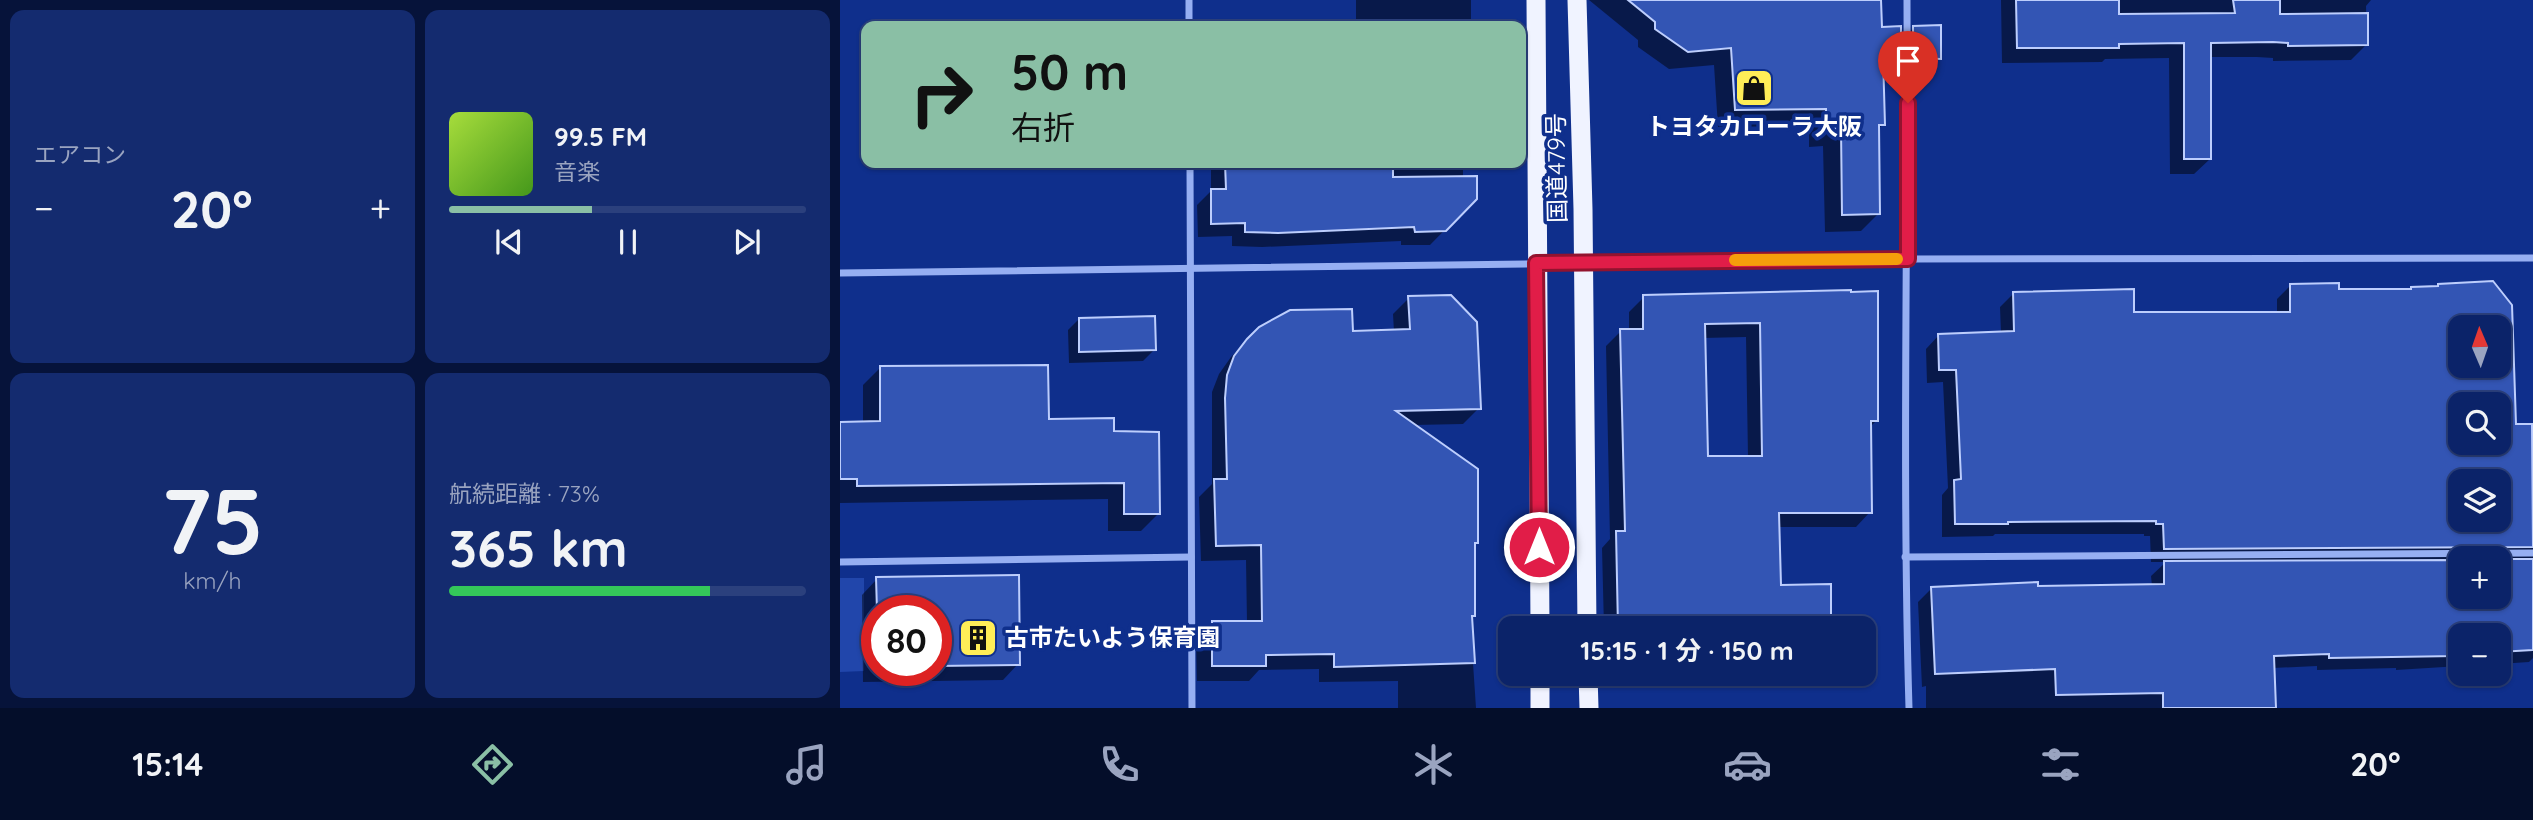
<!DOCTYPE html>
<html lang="ja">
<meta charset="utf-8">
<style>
:root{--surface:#0b2369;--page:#142b6f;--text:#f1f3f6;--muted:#9aa4c0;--line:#2b407d;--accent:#8abfa5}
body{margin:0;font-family:Quicksand,"Noto Sans JP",sans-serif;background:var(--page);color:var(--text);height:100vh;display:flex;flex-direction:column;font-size:26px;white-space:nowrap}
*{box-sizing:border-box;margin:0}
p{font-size:23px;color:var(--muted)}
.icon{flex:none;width:38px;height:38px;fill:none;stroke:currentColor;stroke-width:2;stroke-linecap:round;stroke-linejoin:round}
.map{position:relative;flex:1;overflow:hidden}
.panel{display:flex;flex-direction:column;gap:10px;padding:10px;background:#06133a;width:840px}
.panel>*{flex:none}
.banner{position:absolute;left:21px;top:21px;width:665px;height:147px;border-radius:14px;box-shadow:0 2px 5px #0004,0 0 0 2px var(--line);background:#8abfa5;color:#111;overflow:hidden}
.needle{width:46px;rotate:358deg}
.fabs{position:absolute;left:1608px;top:315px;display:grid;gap:14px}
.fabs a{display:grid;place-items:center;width:63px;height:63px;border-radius:14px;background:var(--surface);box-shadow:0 2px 5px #0004,0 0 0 2px var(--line);font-size:35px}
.speed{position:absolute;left:21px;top:595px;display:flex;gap:14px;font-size:35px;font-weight:700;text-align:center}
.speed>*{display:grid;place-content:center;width:91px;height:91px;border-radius:50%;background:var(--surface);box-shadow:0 2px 5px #0004,0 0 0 2px var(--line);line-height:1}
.speed .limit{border:10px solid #d22;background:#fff;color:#111}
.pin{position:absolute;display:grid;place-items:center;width:60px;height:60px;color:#fff;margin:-72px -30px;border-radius:50% 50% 50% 0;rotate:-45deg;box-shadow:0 0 7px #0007}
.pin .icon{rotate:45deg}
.me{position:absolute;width:77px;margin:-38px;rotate:0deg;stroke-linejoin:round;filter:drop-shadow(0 0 5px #0008)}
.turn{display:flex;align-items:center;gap:24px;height:147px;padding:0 35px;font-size:32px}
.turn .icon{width:91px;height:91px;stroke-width:2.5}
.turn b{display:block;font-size:49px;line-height:60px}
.big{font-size:52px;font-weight:700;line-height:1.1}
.panel .tile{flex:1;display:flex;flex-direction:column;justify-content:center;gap:10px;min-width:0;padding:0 24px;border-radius:14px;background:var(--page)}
.panel .dial{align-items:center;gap:0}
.dial b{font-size:91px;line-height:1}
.song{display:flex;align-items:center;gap:21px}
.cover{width:84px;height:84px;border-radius:10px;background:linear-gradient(135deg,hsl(80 70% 55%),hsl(100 70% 35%))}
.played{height:7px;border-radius:4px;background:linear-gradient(90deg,var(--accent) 40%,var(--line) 40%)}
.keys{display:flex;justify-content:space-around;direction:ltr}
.heat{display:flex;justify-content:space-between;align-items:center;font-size:38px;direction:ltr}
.charge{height:10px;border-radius:5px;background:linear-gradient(90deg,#34c759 73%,var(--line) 0)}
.panel .tiles{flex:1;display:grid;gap:10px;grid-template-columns:repeat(2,1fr)}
.trip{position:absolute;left:658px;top:616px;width:378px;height:70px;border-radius:14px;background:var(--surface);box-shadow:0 2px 5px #0004,0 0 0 2px var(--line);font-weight:700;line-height:70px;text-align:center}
.dock{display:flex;height:112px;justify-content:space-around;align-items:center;background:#040e2a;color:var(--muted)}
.dock .icon{width:49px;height:49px}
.dock .active{color:var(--accent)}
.dock b{font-size:32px;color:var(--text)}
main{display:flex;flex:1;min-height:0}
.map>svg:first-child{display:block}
.green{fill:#2146ab}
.shadow{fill:#0007;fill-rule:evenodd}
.building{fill:#3355b4;stroke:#bdcefd;stroke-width:2;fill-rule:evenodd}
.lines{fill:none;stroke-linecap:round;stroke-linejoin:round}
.minor{stroke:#96aff2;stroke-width:7}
.trunk{stroke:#f0f3ff;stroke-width:19}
.route-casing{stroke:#92132f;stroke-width:18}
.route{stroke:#e11d48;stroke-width:12}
.slow{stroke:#f59e0b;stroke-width:12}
.labels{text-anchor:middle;stroke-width:7;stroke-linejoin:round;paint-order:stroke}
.poi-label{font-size:24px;font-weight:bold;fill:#fff;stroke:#0f2f8c}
.street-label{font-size:24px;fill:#fff;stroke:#0f2f8c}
</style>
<main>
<section class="panel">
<div class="tiles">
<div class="tile"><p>エアコン</p>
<div class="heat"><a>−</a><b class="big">20°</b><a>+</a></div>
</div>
<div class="tile">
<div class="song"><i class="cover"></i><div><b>99.5 FM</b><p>音楽</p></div></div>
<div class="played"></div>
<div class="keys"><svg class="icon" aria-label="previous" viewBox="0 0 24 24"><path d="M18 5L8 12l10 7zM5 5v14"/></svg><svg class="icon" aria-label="pause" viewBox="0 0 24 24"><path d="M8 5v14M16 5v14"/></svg><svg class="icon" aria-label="next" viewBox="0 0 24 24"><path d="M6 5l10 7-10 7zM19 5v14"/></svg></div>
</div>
<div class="tile dial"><b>75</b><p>km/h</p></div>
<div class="tile"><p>航続距離 · 73%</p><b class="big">365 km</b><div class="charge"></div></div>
</div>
</section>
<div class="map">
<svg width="1693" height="708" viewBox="0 0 1693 708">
<rect width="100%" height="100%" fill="#0f2f8c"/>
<polygon class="green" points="0,578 24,578 24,671 0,672"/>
<g class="shadow">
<polygon points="516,0 631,0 631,26 405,26 516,25"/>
<polygon points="749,0 1040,0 1040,29 1059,56 1042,74 1043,124 1038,130 1039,213 1021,231 985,232 983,146 969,147 969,126 878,127 874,65 829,69 798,47 798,40"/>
<polygon points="1161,0 1531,0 1526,6 1527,44 1511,60 1433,61 1433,58 1417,57 1369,57 1370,159 1354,174 1330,174 1329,58 1265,59 1262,62 1162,63"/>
<polygon points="1074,28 1099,59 1094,64 1069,63 1068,33"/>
<polygon points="375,163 623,163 623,178 635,199 590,245 561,245 561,241 422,247 392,246 392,236 358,237 357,205 371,191 371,168"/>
<path d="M 1652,283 L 1674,426 L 1693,450 L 1693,658 L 1689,662 L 1659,664 L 1659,635 L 1620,635 L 1620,666 L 1556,670 L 1556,668 L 1477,670 L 1477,666 L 1433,668 L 1434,708 L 1086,708 L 1086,686 L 1082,687 L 1078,602 L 1091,589 L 1312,586 L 1311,576 L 1326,562 L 1311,562 L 1310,536 L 1304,536 L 1304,534 L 1155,534 L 1153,536 L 1102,537 L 1102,495 L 1108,488 L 1103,382 L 1087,383 L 1086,349 L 1099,335 L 1161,333 L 1160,307 L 1174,293 L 1292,314 L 1437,314 L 1437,299 L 1450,286 L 1497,291 L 1570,290 ZM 1620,327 L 1659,327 L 1659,366 L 1620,366 ZM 1620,404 L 1659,404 L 1659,443 L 1620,443 ZM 1620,481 L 1659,481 L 1659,520 L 1620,520 ZM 1620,558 L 1659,558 L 1659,597 L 1620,597 Z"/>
<path d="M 920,293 L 1037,420 L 1030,427 L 1030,512 L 1016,527 L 938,527 L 939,586 L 989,614 L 975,628 L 764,628 L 762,548 L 770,539 L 766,346 L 781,331 L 789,331 L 789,312 L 804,297 ZM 906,337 L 908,457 L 866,458 L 863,338 Z"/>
<polygon points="569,298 639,408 623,424 574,425 637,542 633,546 633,615 630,618 636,708 558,708 558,681 479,682 479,669 419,670 409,681 357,681 356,639 372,623 407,623 406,560 361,561 359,497 372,484 372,392 379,374 391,357 408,340 554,332 553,314"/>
<polygon points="239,319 314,350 303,361 229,363 228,330"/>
<polygon points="40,368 207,420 272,433 318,514 301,531 268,531 268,499 0,503 0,424 23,423 23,385"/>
<path d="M 177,577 L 178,664 L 163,680 L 23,682 L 22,595 L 37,579 ZM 37,611 L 96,611 L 96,670 L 37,670 Z"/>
</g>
<g class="building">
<polygon points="788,0 1041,0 1042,27 1061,26 1061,57 1043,56 1045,125 1039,125 1040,214 1002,215 1001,128 986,130 986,109 895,110 891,48 848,52 815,29 815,22"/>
<polygon points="1176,0 1279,0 1279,14 1395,13 1393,0 1440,0 1440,14 1528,13 1528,45 1448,46 1448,43 1433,42 1371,43 1371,159 1344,159 1344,43 1279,44 1279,48 1177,48"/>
<polygon points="1101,25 1101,59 1073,58 1073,26"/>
<polygon points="385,163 553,163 553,177 637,176 637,199 606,231 575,232 574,227 438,233 405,232 405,223 371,224 371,189 386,189"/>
<path d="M 1653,281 L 1672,305 L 1676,424 L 1692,424 L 1693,547 L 1324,549 L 1323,524 L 1316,524 L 1316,521 L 1168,522 L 1168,524 L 1115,524 L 1114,480 L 1121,479 L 1116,370 L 1099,370 L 1098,334 L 1174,331 L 1173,292 L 1294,289 L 1294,312 L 1450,312 L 1450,284 L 1499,283 L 1499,289 L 1571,289 L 1571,287 L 1598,286 L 1598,284 ZM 1620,327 L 1659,327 L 1659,366 L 1620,366 ZM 1620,404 L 1659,404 L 1659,443 L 1620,443 ZM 1620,481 L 1659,481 L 1659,520 L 1620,520 Z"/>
<path d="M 1011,290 L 1011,292 L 1038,291 L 1038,421 L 1031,421 L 1032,513 L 939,513 L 941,585 L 991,584 L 991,615 L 941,615 L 942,628 L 778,628 L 776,531 L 785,531 L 780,329 L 803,329 L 803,295 ZM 920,323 L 922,456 L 868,456 L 865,324 Z"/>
<polygon points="611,295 637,322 641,409 556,411 638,469 638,543 635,543 635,616 632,616 635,663 494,667 494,654 426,655 426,666 372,666 372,621 422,621 421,545 376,546 374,479 387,479 385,398 387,375 394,356 407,339 419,327 450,310 512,309 513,331 570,329 568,296"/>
<polygon points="315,316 316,350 239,352 239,318"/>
<polygon points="208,365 209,419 274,418 274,431 319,432 320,514 284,514 284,483 17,486 17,479 0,479 0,422 40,421 40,366"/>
<polygon points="1659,559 1693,559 1693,650 1659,652 1659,635 1620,635 1620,654 1616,656 1489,658 1489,654 1434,656 1436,708 1323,708 1323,693 1216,695 1215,669 1095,674 1091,587 1198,582 1198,586 1324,584 1324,561 1620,560 1620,597 1659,597"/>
<polygon points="179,575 180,665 96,666 96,611 37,611 36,577"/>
</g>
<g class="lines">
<g class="minor">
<polyline points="349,0 349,26"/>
<path d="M 1067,0 C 1068,236 1062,472 1069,708"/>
<polyline points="350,163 352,708"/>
<polyline points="0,273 1068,259 1693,258"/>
<polyline points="1065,557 1693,553"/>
<polyline points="0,562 351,557"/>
</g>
<g class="trunk">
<polyline points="696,0 700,628"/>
<polyline points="737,0 743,209 747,628"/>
<polyline points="700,674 700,708"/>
<polyline points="748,674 749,708"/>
</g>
</g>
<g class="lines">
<defs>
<polyline id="route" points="699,547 696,263 1068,259 1068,103"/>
</defs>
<use href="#route" class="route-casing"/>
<use href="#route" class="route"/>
<polyline class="slow" points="895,260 1057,259"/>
</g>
<defs>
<symbol id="shop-square" viewBox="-11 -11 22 22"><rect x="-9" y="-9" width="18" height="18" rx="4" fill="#ffed57" stroke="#0f2f8c"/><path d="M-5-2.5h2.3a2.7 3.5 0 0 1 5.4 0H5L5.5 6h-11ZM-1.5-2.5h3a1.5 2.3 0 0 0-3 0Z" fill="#111"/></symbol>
<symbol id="building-square" viewBox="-11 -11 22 22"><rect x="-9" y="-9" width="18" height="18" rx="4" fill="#ffed57" stroke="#0f2f8c"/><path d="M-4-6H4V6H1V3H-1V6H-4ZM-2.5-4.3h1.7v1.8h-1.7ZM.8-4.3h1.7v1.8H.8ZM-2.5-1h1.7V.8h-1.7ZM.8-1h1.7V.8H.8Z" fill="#111"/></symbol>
</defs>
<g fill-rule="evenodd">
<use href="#shop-square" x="892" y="66" width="44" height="44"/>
<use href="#building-square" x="116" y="616" width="44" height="44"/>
</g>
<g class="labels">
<g class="poi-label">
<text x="914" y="135">トヨタカローラ大阪</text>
<text x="165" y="646" text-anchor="start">古市たいよう保育園</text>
</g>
<g class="street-label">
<text transform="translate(717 168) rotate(-91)" y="8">国道479号</text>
</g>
</g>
</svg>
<div class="fabs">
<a><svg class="needle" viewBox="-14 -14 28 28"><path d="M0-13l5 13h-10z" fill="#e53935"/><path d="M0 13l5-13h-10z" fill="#9aa4c0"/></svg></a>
<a><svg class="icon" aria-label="search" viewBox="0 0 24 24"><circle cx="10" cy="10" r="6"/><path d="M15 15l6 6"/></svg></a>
<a><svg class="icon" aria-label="layers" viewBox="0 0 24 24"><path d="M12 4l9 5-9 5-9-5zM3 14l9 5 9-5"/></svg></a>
<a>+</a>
<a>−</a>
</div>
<div class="speed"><div class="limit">80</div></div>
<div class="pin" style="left:1068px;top:103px;background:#d93025"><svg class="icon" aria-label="arrive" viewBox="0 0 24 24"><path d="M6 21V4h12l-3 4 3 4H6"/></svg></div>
<svg class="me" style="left:699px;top:547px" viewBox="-20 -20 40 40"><circle r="17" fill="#e11d48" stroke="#fff" stroke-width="3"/><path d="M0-11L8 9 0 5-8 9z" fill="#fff"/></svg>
<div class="trip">15:15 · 1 分 · 150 m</div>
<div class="banner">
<div class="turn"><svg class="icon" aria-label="right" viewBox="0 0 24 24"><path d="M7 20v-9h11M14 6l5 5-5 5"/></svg><div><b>50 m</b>右折</div></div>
</div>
</div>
</main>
<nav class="dock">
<b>15:14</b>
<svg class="icon active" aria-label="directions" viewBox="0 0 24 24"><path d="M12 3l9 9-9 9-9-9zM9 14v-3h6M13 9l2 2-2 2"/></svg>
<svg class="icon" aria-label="music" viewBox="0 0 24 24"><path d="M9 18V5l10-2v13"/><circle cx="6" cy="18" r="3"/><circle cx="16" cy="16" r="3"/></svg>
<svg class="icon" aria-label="phone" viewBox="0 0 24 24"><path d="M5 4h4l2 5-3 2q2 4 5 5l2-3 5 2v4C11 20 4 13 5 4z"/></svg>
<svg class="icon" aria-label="climate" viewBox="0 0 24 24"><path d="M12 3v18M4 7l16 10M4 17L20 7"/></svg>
<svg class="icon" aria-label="car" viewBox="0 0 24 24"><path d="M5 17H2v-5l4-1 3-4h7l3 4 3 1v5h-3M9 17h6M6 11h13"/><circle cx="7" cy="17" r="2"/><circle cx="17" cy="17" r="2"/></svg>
<svg class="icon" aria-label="filters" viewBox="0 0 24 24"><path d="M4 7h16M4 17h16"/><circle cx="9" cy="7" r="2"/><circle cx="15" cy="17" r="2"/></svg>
<b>20°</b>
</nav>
